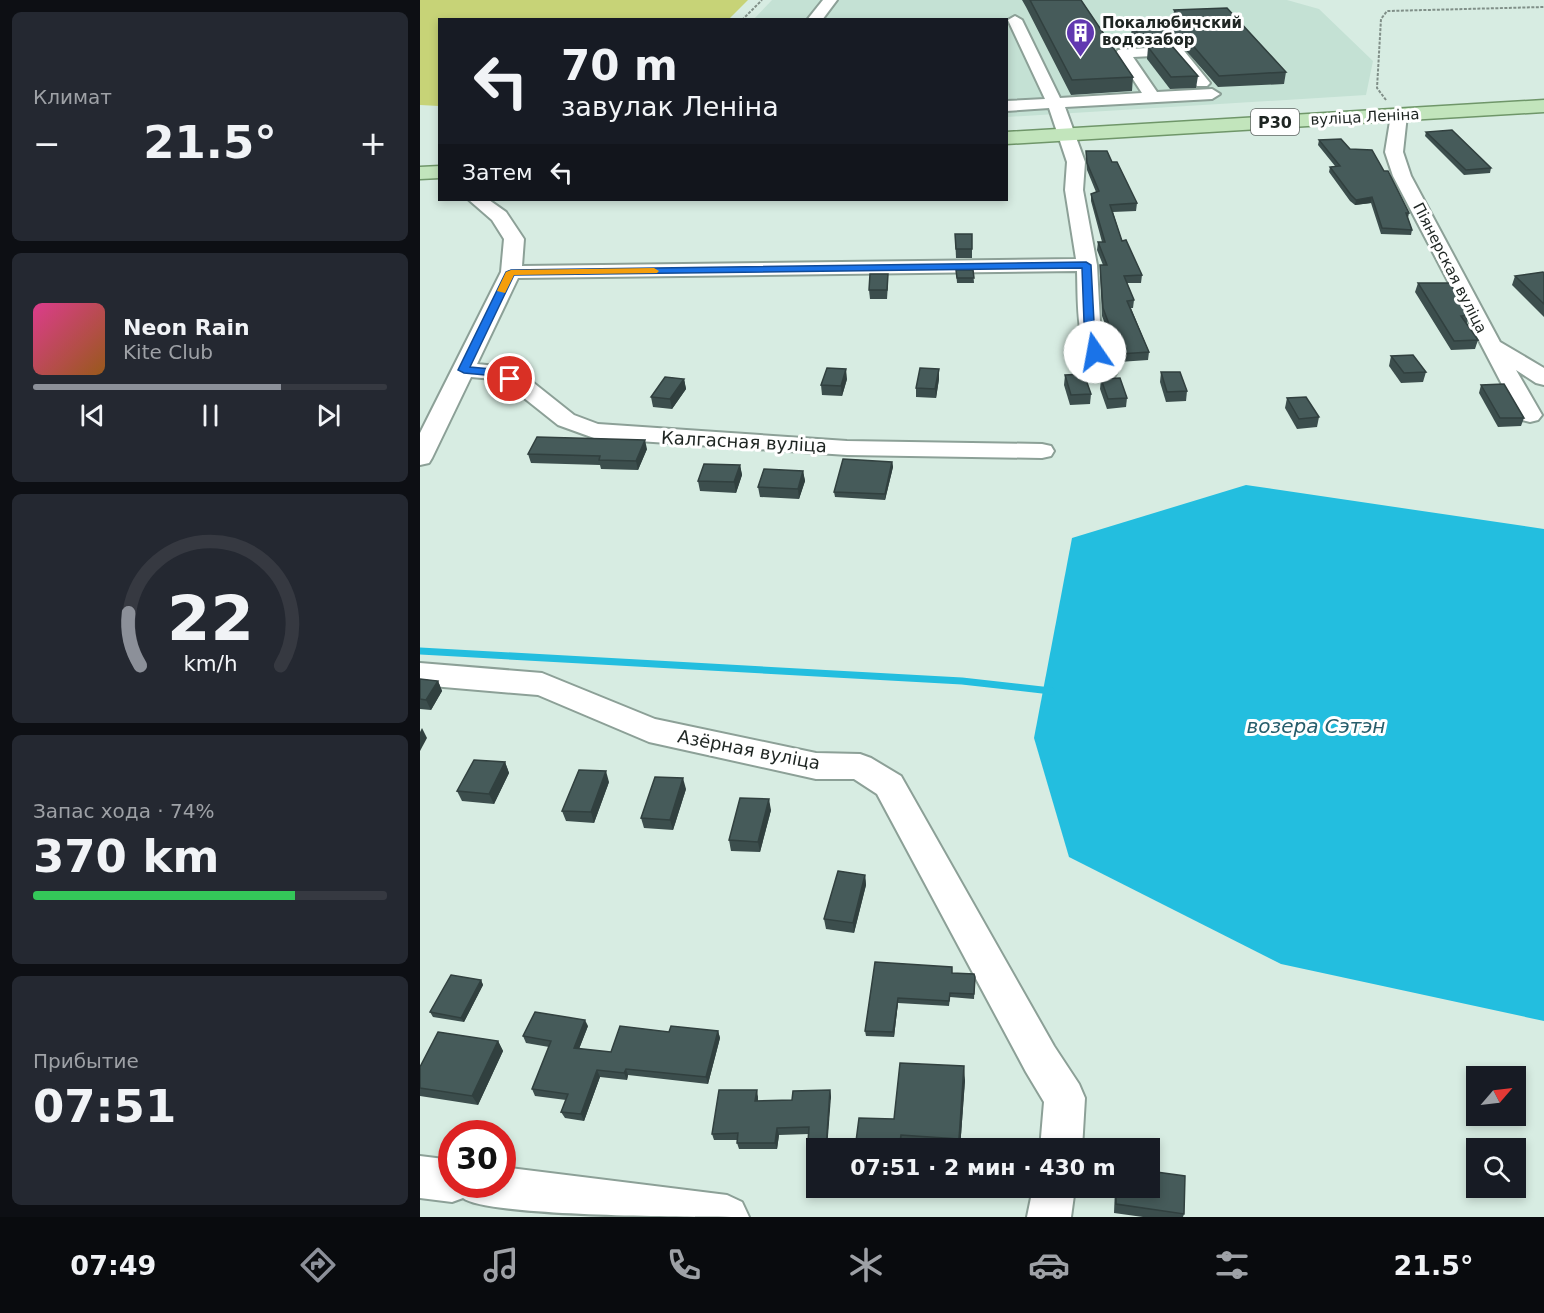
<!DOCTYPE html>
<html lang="ru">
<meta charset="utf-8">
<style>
:root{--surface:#171b24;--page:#242831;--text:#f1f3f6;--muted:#9ea1a6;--line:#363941;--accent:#8c9099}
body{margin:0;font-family:"DejaVu Sans",sans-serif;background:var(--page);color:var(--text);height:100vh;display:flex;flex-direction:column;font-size:22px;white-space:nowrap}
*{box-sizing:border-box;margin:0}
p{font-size:20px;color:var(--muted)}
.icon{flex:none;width:33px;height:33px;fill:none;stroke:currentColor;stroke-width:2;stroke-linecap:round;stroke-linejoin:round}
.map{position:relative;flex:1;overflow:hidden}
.panel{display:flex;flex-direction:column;gap:12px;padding:12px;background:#0d0f14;width:420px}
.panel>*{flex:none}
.hud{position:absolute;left:18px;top:18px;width:570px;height:183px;border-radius:0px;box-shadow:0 3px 9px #0003;background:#171b24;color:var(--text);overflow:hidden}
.needle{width:39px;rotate:62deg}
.tools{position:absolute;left:1046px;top:1066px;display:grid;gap:12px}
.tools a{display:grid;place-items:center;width:60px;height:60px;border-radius:0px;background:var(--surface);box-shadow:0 3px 9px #0003;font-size:30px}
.speed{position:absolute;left:18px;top:1120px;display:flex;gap:12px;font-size:30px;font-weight:700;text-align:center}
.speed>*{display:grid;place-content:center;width:78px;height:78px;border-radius:50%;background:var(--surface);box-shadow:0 3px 9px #0003;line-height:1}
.speed .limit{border:9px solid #d22;background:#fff;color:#111}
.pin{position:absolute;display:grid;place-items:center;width:51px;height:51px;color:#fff;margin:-26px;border:3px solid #fff;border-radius:50%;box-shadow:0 2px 6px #0007}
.me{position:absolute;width:66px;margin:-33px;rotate:348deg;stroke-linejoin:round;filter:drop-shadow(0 0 4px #0008)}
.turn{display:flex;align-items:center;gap:21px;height:126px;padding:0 24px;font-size:27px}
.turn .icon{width:78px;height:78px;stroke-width:2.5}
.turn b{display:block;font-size:42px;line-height:51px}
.then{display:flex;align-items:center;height:57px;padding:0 24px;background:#0003;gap:12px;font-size:22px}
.big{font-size:45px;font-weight:700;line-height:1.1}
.panel .card{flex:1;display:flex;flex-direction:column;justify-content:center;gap:9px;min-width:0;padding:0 21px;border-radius:9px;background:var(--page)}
.panel .dial{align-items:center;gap:0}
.dial svg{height:156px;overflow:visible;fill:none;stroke:var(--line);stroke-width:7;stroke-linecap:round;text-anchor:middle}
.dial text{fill:var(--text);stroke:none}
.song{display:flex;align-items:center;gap:18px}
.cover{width:72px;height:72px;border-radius:9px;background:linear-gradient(135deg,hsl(330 70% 55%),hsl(30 70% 35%))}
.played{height:6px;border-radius:3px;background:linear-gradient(90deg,var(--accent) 70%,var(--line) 70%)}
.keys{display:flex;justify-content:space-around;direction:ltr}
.heat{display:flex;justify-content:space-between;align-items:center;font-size:33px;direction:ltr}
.charge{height:9px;border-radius:4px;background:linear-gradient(90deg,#34c759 74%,var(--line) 0)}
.trip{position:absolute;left:386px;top:1138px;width:354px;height:60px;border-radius:0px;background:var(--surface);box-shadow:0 3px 9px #0003;font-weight:700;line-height:60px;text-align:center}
.menu{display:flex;height:96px;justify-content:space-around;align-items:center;background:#090b0e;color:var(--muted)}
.menu .icon{width:42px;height:42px}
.menu .on{color:var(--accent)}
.menu b{font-size:27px;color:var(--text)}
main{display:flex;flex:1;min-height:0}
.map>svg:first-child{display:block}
.built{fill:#c4e1d4}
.green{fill:#c7d377}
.water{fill:#23bedf}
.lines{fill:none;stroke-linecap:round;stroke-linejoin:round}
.stream{stroke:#23bedf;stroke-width:7}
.minor-casing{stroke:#8ca097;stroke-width:4}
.major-casing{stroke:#6f9669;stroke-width:3}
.path{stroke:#808f88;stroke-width:2;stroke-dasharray:3 1.5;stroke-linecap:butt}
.minor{fill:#fff;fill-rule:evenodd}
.major{fill:#c2e5bc;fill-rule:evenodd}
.wall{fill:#3c4e4d}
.shaded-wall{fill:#31403f}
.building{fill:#465b5a;stroke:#31403f;stroke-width:1.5}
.route{fill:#1a73e8;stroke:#114b97;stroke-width:1.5}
.slow{fill:#f59e0b}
.labels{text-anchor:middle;stroke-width:6;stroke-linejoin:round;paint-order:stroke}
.far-poi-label{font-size:15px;font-weight:bold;fill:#1e2522;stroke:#fff;text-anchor:start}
.far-street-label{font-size:15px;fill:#1e2522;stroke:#fff}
.shield{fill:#fff;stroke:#626664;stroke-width:1.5}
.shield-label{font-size:16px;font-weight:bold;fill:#1e2522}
.street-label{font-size:18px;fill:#1e2522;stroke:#fff}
.water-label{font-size:20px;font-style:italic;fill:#265e6c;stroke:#fff}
</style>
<main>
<section class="panel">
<div class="card"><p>Климат</p>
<div class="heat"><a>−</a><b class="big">21.5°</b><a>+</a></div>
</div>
<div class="card">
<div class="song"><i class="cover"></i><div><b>Neon Rain</b><p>Kite Club</p></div></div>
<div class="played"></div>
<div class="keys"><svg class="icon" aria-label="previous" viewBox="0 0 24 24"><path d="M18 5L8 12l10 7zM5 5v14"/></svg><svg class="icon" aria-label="pause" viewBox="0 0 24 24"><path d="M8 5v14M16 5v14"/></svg><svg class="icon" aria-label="next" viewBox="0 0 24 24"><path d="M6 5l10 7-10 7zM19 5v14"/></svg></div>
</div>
<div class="card dial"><svg viewBox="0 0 100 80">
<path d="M14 69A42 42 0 1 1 86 69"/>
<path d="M14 69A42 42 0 0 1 8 42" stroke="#8c9099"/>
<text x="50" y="56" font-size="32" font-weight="700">22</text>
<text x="50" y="72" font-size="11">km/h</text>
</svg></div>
<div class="card"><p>Запас хода · 74%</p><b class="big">370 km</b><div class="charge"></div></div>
<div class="card"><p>Прибытие</p><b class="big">07:51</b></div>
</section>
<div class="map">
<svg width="1124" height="1217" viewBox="0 0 1124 1217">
<rect width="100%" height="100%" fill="#d7ece2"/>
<polygon class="built" points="352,0 867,0 899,9 953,61 946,95 587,117 586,20 333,20"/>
<polygon class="green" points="0,0 328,0 309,19 20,20 19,106 0,105"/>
<polygon class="water" points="826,485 1124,529 1124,1021 861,964 649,857 614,738 652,538"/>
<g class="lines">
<polyline class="stream" points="0,651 542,681 631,691"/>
<defs>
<g id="minor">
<polygon points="403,0 417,0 402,20 387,20"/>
<path d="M 595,16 L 602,20 L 640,98 L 722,93 L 696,53 L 698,50 L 756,46 L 761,47 L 790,83 L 787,86 L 777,86 L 752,55 L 713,57 L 737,92 L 792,89 L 800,94 L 792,99 L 645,107 L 665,162 L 663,190 L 677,265 L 680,322 L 686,352 L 697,372 L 694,377 L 686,379 L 678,377 C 656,345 658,308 657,271 L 98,278 L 57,364 L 86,367 L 110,380 L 154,415 L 178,424 L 427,441 L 622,444 L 631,446 L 634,451 L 631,456 L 622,458 L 427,455 L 174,438 L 138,425 L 94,390 L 73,379 L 51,377 L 12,458 L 9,463 L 0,465 L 0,433 L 81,272 L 84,239 L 72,220 L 49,200 L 69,200 L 86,212 L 104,239 L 102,266 L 656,259 L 645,190 L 647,162 L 629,108 L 586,111 L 586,101 L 625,99 L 588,20 Z"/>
<polygon points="979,110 987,115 983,152 991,176 1080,342 1124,368 1124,385 1116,383 1096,370 1122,415 1118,420 1110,422 1102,420 1098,415 973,176 965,152 971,115"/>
<polygon points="0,663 122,673 235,719 396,753 440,754 451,758 481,776 634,1046 659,1084 665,1098 662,1149 620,1149 624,1102 606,1072 457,794 434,779 396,779 229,742 118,695 0,685"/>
<path d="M 0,1156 L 32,1160 L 32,1185 L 82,1185 L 82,1167 L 307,1195 L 322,1202 L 329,1217 C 283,1217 67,1217 43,1198 L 32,1202 L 0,1198 Z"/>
<polygon points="613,1188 655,1188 651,1217 607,1217"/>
</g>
<g id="major">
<polygon points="1124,100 1124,112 586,144 586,132"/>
<polygon points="20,166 20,178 0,179 0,167"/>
</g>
</defs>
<use href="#minor" class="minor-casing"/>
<use href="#major" class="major-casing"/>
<g class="path">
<polyline points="322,20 342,0"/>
<polyline points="966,100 957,88 961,19 967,11 1124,7"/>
</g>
<use href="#minor" class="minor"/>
<use href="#major" class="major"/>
</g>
<g class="wall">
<polygon points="602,0 661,0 713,77 712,91 651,95 606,7"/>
<polygon points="754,10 866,72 864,84 798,87 761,45 718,46 711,36 712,25 754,23 753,21"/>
<polygon points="728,47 778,76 776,88 750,89 727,59"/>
<polygon points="1006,132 1071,168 1070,173 1044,175 1005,136"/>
<polygon points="899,140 930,149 964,171 989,213 988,218 992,230 991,235 961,234 951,203 935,205 930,201 909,172 910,167 915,166 898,145"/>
<polygon points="666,151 692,162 717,203 716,211 693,212 702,241 722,275 721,283 707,283 714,300 713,308 711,308 729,352 728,360 699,362 682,316 680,273 680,265 683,265 677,250 678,242 682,242 671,201 671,194 676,192 667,170"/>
<polygon points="535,234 552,234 552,258 536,258"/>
<polygon points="536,270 553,270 554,283 537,283"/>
<polygon points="1124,273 1124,317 1092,285 1095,276"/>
<polygon points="998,283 1049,315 1047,323 1058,340 1055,349 1031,350 995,292"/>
<polygon points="468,284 467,299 450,299 449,290"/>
<polygon points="971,356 1006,372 1003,382 981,383 969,366"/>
<polygon points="519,369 519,379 516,398 496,397 496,388"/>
<polygon points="741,372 767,391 766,401 746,402 740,382"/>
<polygon points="645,375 671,394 670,404 650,405 644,385"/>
<polygon points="264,379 266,389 252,409 233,407 231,397"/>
<polygon points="427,379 422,396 402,395 401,385"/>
<polygon points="681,379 707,398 706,407 687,409 680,389"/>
<polygon points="1061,385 1104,418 1101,426 1078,427 1059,393"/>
<polygon points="867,398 899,417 897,427 877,429 865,408"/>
<polygon points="227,449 218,470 181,469 180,465 111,463 108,454"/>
<polygon points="472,462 473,467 465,500 415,497 414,492"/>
<polygon points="320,465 322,475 316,493 280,491 278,481"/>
<polygon points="383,471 385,481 379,499 340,497 338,487"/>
<polygon points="0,679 18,681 22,691 11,710 0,709"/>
<polygon points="85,762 89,773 74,804 42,801 37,791"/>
<polygon points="189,782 174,823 146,821 142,811"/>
<polygon points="266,789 253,830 224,828 221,818"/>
<polygon points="351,810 340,852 311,851 309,840"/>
<polygon points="445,875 446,885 434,933 406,929 404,919"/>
<polygon points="455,962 532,973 555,977 554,999 530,997 529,1006 478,1003 474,1037 446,1036 445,1031"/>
<polygon points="61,980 63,985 44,1022 13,1017 10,1012"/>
<polygon points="168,1026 159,1049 191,1052 249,1032 298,1031 300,1038 288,1084 208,1075 207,1080 180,1077 164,1121 145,1118 141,1112 146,1100 115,1096 112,1089 129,1047 106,1043 103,1036"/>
<polygon points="78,1041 83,1051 58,1105 0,1096 0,1067"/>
<polygon points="545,1080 540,1149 435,1149 474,1119"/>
<polygon points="410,1090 411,1097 396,1149 396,1162 389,1163 387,1156 389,1134 359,1135 357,1149 319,1149 317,1143 318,1140 294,1140 292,1134 338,1097 338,1101 372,1100"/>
<polygon points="582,1188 602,1188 593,1198"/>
<polygon points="695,1188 729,1188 764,1214 763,1217 723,1217 694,1213"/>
</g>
<g class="shaded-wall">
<polygon points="952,197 951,203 935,205 936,200"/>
<polygon points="426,369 427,379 422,396 421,386"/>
<polygon points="519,369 519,379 516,398 515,389"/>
<polygon points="264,379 266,389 252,409 250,399"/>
<polygon points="225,440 227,449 218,470 216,461"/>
<polygon points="472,462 473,467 465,500 465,494"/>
<polygon points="320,465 322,475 316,493 314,482"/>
<polygon points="383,471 385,481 379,499 378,489"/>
<polygon points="18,681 22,691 11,710 6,700"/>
<polygon points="2,728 7,738 0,751 0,732"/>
<polygon points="85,762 89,773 74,804 69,794"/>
<polygon points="186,771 189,782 174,823 171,812"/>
<polygon points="263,778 266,789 253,830 250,820"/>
<polygon points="349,799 351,810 340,852 338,842"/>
<polygon points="445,875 446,885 434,933 433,923"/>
<polygon points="61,980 63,985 44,1022 41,1018"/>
<polygon points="478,998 478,1003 474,1037 473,1032"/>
<polygon points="165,1020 168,1026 157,1054 154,1048"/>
<polygon points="298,1031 300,1038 288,1084 286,1077"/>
<polygon points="78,1041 83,1051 58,1105 52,1096"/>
<polygon points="544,1066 545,1080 540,1149 539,1139"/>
<polygon points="206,1069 208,1075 207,1080 204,1073"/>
<polygon points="177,1070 180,1077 164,1121 161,1114"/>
<polygon points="337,1090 338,1097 337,1107 335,1101"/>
<polygon points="410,1090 411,1097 407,1149 406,1149"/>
<polygon points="357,1128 359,1135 357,1149 355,1143"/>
<polygon points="481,1135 482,1149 479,1149"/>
<polygon points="598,1188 602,1188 593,1198 594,1194"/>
</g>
<g class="building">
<polygon points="610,0 661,0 713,77 652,80"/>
<polygon points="807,8 866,72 799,76 763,34 719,35 712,25 763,22 754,10"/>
<polygon points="752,46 778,76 751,77 728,47"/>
<polygon points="1032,130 1071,168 1046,170 1006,132"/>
<polygon points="921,139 930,149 952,150 964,171 968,171 989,213 986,213 992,230 962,228 952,197 936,200 931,195 910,167 920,166 899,140"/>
<polygon points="666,151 687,151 692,162 697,162 717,203 690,205 702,241 706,240 722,275 704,276 714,300 707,301 729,352 700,354 683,308 680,265 687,265 678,242 685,242 671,194 679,191 667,163"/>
<polygon points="535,234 552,234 552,249 536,249"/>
<polygon points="536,270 553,270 554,278 537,278"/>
<polygon points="1123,272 1124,273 1124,304 1095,276"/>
<polygon points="450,274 468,274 467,290 449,290"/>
<polygon points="998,283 1030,283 1049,315 1041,316 1058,340 1034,341"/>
<polygon points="993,355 1006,372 984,373 971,356"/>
<polygon points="407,368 426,369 421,386 401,385"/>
<polygon points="500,368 519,369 515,389 496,388"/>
<polygon points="741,372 760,372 767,391 747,392"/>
<polygon points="664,374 671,394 651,395 645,375"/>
<polygon points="245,377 264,379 250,399 231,397"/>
<polygon points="700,378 707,398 688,399 681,379"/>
<polygon points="1084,384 1104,418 1080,418 1061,385"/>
<polygon points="886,397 899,417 879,419 867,398"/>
<polygon points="117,437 225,440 216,461 179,460 180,456 108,454"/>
<polygon points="423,459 472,462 465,494 414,492"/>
<polygon points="284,464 320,465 314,482 278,481"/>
<polygon points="344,469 383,471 378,489 338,487"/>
<polygon points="0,679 18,681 6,700 0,699"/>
<polygon points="54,760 85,762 69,794 37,791"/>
<polygon points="159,770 186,771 171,812 142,811"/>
<polygon points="235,777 263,778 250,820 221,818"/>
<polygon points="320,798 349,799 338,842 309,840"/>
<polygon points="418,871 445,875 433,923 404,919"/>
<polygon points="455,962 532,967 532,973 554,974 555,977 554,994 530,993 529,1001 478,998 473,1032 445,1031"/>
<polygon points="31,975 61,980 41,1018 10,1012"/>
<polygon points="115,1012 165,1020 154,1048 191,1052 200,1026 249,1032 251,1026 298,1031 286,1077 206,1069 204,1073 177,1070 161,1114 141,1112 148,1094 112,1089 131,1041 103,1036"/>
<polygon points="18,1032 78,1041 52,1096 0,1088 0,1067"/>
<polygon points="480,1063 544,1066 539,1139 481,1135 479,1149 435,1149 439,1118 474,1119"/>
<polygon points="299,1090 337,1090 335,1101 372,1100 373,1091 410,1090 406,1149 396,1149 396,1156 387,1156 389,1127 357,1128 355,1143 317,1143 318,1133 292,1134"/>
<polygon points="729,1171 765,1176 764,1214 696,1204 696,1188 729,1188"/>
<polygon points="587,1188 598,1188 594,1194"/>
</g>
<polygon class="route" points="666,262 671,265 674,322 681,352 675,356 670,352 664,322 662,268 94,275 50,367 82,370 95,379 90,382 76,376 44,373 38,370 86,272 91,270"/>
<polygon class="slow" points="234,268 239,271 237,273 94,275 85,293 77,291 86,272 91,270"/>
<defs>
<symbol id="building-pin" viewBox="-11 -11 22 30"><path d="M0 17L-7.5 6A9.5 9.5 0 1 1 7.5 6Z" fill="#6138b0" stroke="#fff"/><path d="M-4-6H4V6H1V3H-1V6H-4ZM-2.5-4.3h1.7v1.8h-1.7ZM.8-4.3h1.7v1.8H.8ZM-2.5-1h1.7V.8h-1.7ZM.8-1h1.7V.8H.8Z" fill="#fff"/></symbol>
</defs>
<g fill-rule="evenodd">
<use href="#building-pin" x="644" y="16" width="33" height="45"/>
</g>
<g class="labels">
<g class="far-poi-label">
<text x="682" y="28">Покалюбичский<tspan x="682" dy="17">водозабор</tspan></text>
</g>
<g class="far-street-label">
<text transform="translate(945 117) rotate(-3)" y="5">вуліца Леніна</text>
<text transform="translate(1030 268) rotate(63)" y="5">Піянерская вуліца</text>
</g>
<rect class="shield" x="831" y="109" width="48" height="26" rx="4.5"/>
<g class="shield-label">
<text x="855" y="128">Р30</text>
</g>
<g class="street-label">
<text transform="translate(324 442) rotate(3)" y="6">Калгасная вуліца</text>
<text transform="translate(329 750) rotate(11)" y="6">Азёрная вуліца</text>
</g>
<g class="water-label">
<text x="896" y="733">возера Сэтэн</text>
</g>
</g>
</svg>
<div class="tools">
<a><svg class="needle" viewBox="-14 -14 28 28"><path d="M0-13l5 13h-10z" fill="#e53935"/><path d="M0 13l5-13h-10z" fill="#9ea1a6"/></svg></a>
<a><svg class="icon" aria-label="search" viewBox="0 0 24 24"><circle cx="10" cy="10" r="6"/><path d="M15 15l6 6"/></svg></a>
</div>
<div class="speed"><div class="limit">30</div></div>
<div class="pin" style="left:90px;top:379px;background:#d93025"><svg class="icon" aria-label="arrive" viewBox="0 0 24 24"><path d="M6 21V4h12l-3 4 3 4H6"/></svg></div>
<svg class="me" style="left:675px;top:352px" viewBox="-20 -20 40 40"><circle r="19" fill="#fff"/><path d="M0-13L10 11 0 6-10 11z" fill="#1a73e8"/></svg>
<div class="trip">07:51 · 2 мин · 430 m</div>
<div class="hud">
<div class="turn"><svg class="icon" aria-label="left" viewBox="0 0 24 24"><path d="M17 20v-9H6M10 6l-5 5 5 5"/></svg><div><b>70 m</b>завулак Леніна</div></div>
<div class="then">Затем<svg class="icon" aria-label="left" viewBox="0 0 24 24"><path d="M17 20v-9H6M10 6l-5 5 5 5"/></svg></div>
</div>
</div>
</main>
<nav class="menu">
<b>07:49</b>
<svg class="icon on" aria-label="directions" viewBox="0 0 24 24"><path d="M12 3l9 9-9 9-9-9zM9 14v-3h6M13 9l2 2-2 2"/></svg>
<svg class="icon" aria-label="music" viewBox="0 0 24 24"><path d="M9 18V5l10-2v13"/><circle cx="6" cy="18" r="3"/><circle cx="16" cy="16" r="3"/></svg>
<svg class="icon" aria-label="phone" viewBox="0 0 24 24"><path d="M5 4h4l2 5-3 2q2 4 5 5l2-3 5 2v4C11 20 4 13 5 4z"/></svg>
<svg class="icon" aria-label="climate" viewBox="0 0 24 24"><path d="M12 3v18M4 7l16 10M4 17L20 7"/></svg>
<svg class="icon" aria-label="car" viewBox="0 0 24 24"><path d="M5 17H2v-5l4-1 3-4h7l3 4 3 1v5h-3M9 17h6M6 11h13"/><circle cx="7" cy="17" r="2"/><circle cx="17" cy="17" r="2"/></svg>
<svg class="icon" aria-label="filters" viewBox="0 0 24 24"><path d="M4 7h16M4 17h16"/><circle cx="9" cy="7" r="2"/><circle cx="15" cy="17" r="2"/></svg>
<b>21.5°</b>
</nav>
